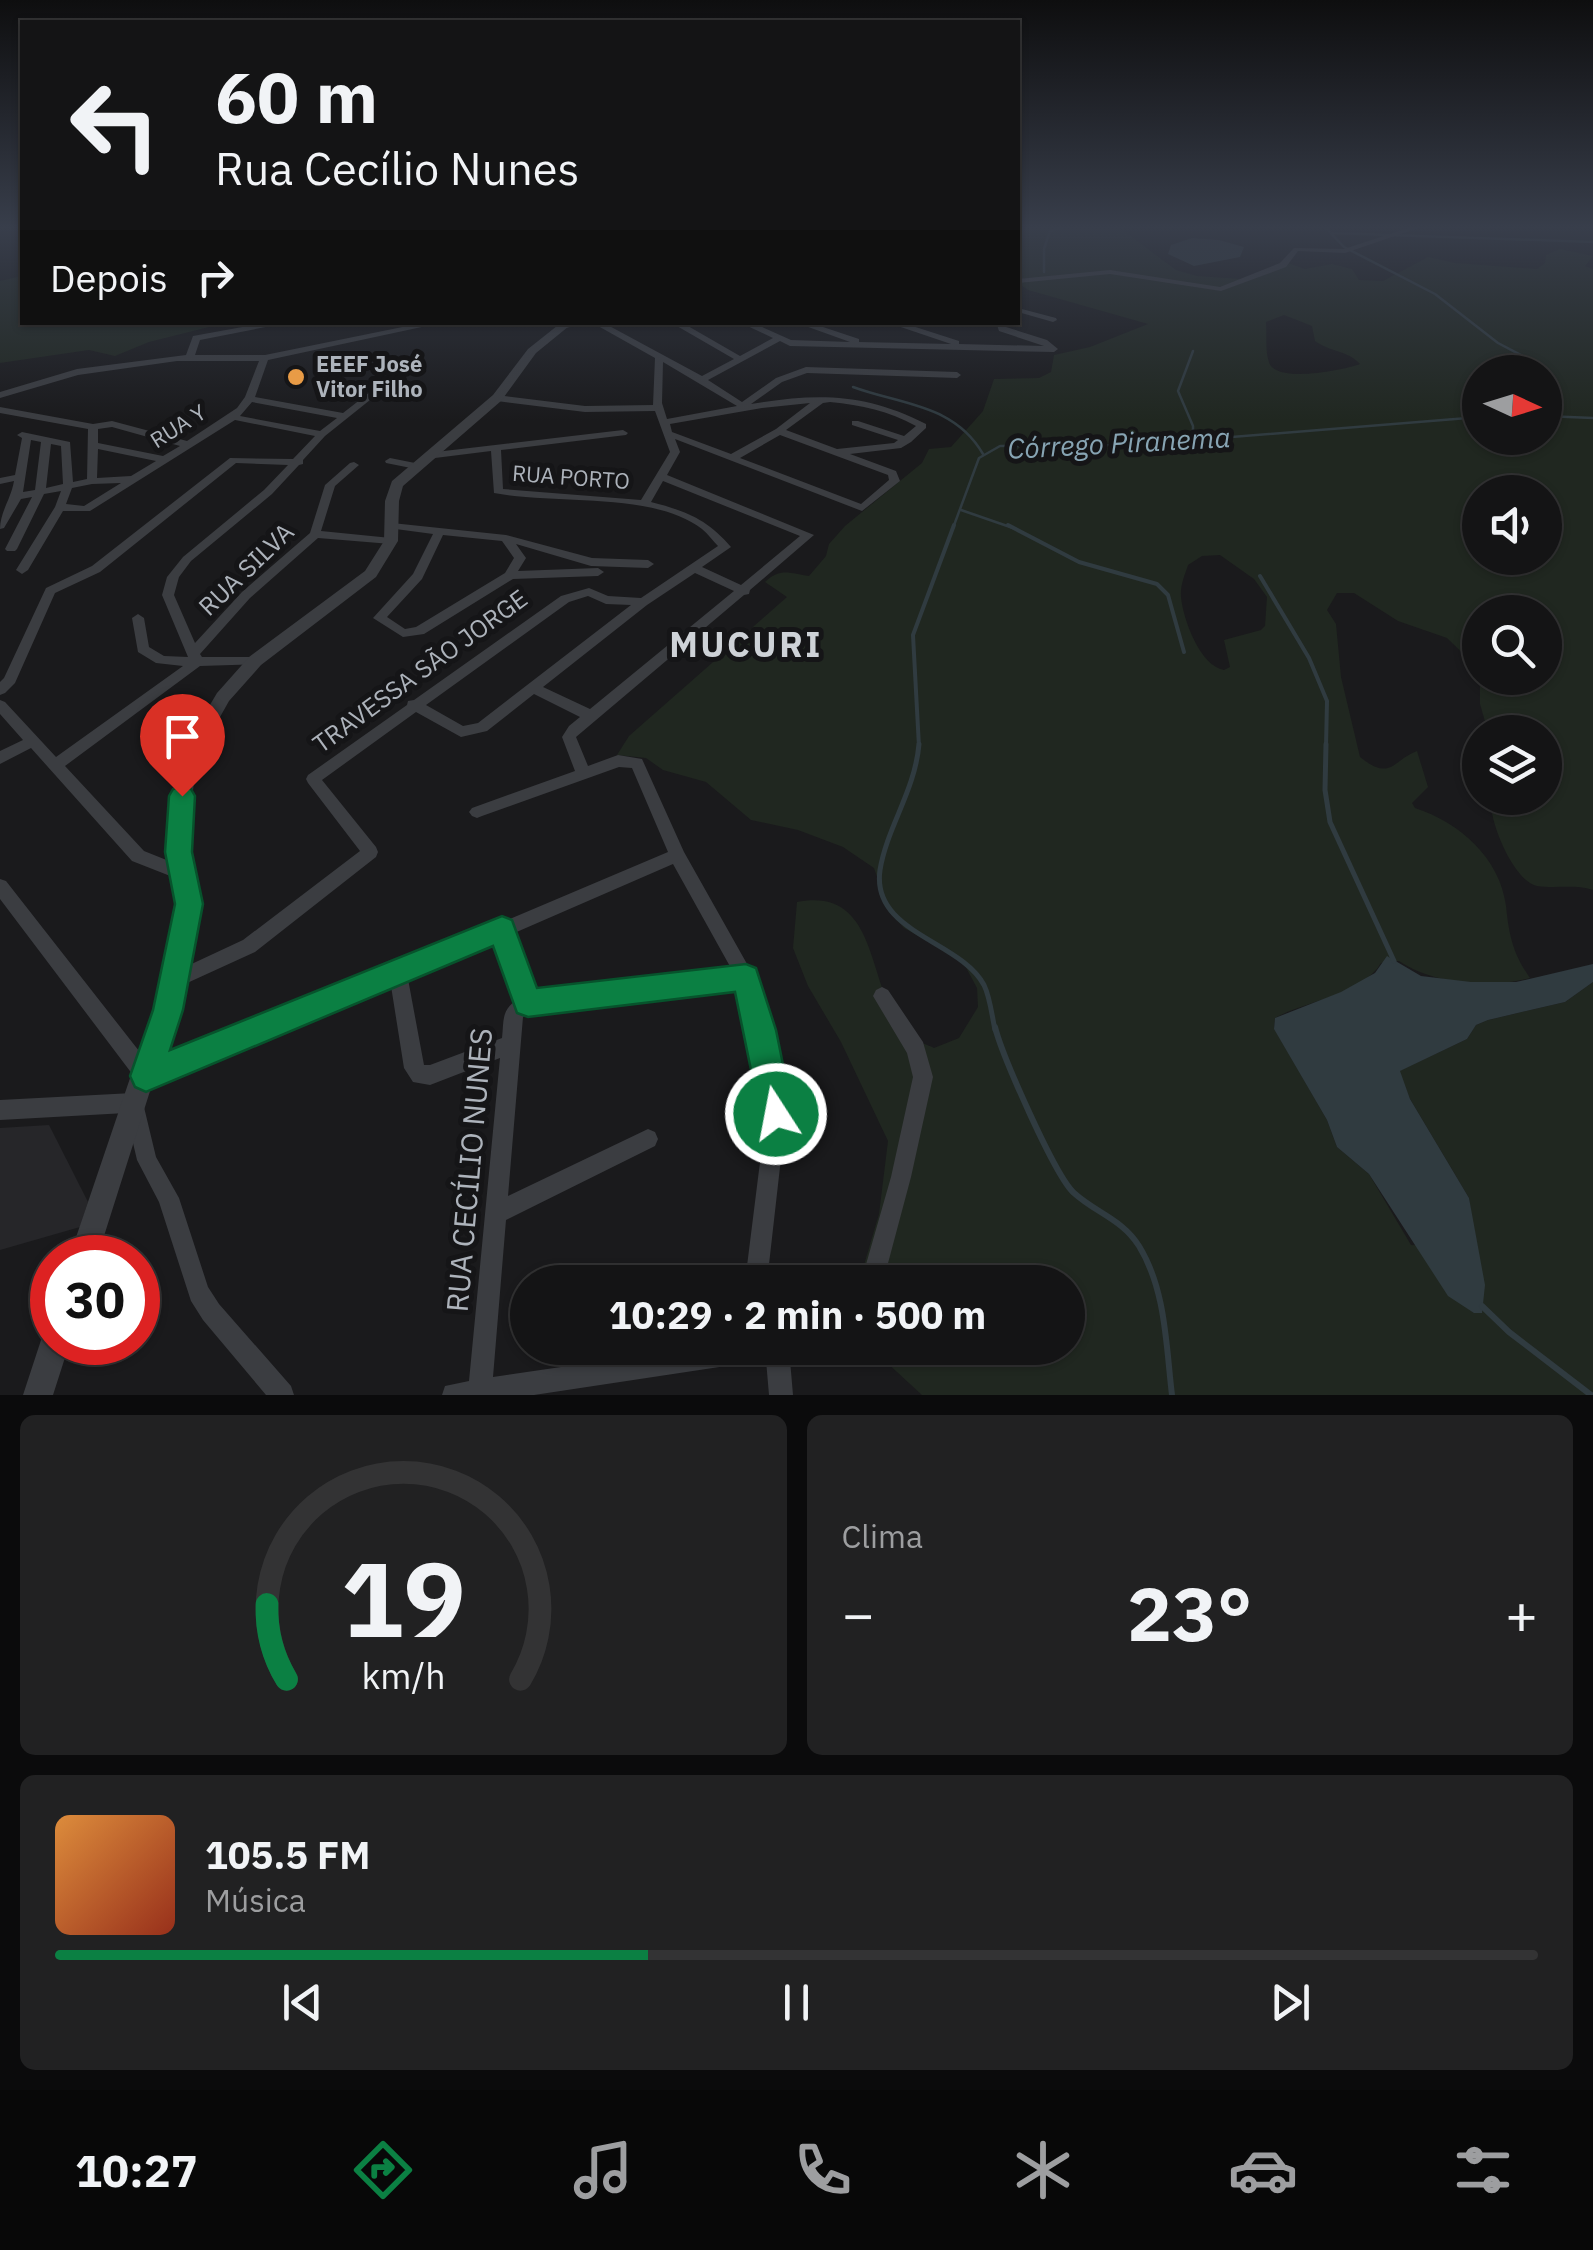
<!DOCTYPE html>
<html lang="pt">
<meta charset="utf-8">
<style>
:root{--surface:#141415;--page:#212122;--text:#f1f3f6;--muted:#9d9ea0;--line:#333334;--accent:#0b8043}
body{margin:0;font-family:"IBM Plex Sans",sans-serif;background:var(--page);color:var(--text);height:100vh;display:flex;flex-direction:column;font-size:38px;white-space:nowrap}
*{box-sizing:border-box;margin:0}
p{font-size:32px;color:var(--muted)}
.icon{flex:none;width:55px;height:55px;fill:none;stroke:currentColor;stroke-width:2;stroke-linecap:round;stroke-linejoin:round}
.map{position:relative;height:1395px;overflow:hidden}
.side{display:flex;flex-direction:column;gap:20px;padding:20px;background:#0b0b0c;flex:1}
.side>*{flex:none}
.guide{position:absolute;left:20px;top:20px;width:1000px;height:305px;border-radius:0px;box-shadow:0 2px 8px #0004,0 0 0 2px var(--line);background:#141415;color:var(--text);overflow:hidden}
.needle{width:65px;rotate:94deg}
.controls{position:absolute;left:1462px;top:355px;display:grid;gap:20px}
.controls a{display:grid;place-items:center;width:100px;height:100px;border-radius:50%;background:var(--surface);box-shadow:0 2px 8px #0004,0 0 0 2px var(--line);font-size:50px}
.speed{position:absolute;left:30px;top:1235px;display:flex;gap:20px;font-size:50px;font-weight:700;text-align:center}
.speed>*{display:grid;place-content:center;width:130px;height:130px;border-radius:50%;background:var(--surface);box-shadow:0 2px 8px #0004,0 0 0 2px var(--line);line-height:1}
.speed .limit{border:15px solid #d22;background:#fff;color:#111}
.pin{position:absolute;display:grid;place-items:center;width:85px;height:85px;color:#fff;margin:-102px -42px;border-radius:50% 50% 50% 0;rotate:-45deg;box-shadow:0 0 10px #0007}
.pin .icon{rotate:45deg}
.me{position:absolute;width:110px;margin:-55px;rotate:349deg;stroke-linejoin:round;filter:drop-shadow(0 0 8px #0008)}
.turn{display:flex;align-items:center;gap:35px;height:210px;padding:0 30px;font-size:45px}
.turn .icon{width:130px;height:130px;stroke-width:2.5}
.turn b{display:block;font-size:70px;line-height:85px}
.then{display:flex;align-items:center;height:95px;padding:0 30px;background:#0003;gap:20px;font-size:38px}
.big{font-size:75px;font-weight:700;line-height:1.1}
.side .widget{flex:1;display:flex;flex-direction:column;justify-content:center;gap:15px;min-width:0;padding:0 35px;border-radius:15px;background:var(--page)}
.side .dial{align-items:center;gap:0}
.dial svg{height:260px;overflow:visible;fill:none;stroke:var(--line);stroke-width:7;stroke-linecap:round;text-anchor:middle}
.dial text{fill:var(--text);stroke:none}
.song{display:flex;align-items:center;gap:30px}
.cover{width:120px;height:120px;border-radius:15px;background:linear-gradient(135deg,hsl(30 70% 55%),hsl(10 70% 35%))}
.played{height:10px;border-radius:5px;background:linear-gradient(90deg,var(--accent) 40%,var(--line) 40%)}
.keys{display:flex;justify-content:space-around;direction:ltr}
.heat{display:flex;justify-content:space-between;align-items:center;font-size:55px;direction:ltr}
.side .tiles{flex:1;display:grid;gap:20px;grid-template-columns:1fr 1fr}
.widget:last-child{grid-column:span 2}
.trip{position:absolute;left:510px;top:1265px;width:575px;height:100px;border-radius:50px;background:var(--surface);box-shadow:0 2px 8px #0004,0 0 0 2px var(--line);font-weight:700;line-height:100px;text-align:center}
.tabs{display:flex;height:160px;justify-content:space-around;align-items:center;background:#080808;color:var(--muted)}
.tabs .icon{width:70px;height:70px}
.tabs .current{color:var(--accent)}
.tabs b{font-size:45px;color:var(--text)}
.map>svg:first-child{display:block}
.built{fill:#262629}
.green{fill:#202720;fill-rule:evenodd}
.water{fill:#303b40}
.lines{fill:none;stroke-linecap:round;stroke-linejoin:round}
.stream-far3{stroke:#303b40;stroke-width:2.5}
.stream-far2{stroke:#303b40;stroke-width:4}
.stream-far1{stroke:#303b40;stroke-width:5}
.stream{stroke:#303b40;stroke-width:6}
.minor{fill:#3b3d41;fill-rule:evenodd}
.tertiary{fill:#3b3d41;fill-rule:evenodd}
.route{fill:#0b8043;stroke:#07532c;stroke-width:2.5}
.poi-dot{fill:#e89b46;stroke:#151517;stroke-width:4}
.labels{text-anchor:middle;stroke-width:10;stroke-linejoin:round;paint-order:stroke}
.far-poi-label{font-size:22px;font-weight:bold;fill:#adb3bb;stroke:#151517;text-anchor:start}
.far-street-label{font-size:22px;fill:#adb3bb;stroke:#151517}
.street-label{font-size:25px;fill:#adb3bb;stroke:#151517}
.water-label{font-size:28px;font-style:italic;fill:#87a4b3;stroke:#151517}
.near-street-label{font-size:30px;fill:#adb3bb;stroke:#151517}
.district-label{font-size:35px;font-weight:bold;letter-spacing:2.5px;fill:#ced2d7;stroke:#151517}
</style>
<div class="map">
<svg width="1593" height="1395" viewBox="0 0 1593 1395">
<rect width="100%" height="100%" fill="#1a1a1c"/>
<polygon class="built" points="49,1125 88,1202 80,1227 0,1250 0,1128"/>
<g class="green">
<path d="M 1018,226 L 1117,226 L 1176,270 L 1197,276 L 1241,279 L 1288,263 L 1305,269 L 1332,264 L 1352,269 L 1359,280 L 1383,281 L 1428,257 L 1455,263 L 1537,269 L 1545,263 L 1546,255 L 1560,249 L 1593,256 L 1585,266 L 1593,269 L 1593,890 C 1574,884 1556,889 1537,886 C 1513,881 1488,819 1491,798 L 1545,798 L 1545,732 L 1488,732 L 1480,704 L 1480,681 L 1545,678 L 1545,612 L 1480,612 L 1480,670 L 1447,638 L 1398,621 L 1354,593 L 1337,593 L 1327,610 L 1336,624 L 1341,677 L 1360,757 C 1391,782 1393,760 1417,751 L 1428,787 L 1412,803 L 1415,808 C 1459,822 1500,858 1506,906 C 1509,935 1513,954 1530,978 C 1489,989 1433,984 1399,961 L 1381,963 C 1362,995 1305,1001 1275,1018 L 1274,1028 L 1327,1120 L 1337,1147 L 1369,1174 L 1411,1245 L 1476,1248 L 1469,1198 L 1410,1099 L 1399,1071 L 1467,1039 L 1476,1025 L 1488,1020 L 1565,1002 L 1593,982 L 1593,1395 L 922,1395 L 871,1348 L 1068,1348 L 1068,1282 L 859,1282 L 879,1214 L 888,1141 L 841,1042 L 808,986 L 793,948 L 797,902 C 886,885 863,999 912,1038 C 918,1042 928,1045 934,1048 L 959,1038 L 978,1007 L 977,988 L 962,960 L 904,928 L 889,912 L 874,868 L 843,847 L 798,830 L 751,820 L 706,782 L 663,770 L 646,758 L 617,755 L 629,736 L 787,597 L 765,582 C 781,567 791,574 809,576 L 826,556 L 829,544 L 845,526 L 922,463 L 929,449 L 951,447 L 983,411 L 994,379 L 1039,378 L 1051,372 L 1054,355 L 1090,347 L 1148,324 L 1028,290 L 1018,283 ZM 1284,315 L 1312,326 L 1315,341 C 1330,352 1347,350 1360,364 C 1344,370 1275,384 1269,362 C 1265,351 1267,334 1266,322 ZM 1480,372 L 1545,372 L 1545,438 L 1480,438 ZM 1480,492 L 1545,492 L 1545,558 L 1480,558 ZM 1220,555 L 1254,579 L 1267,597 L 1265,626 L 1261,630 L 1224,640 L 1230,667 L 1224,670 C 1200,666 1183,619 1181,597 C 1180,585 1185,575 1188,565 L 1202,556 Z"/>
<polygon points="22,276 22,322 225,323 149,342 115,356 89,350 0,363 0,281"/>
</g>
<g class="water">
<polygon points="1192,238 1219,240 1244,247 1240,257 1194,266 1168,254 1171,245"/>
<polygon points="1387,956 1421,976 1471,982 1516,982 1593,964 1593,982 1565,1002 1488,1020 1476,1025 1467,1039 1400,1071 1410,1099 1469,1198 1485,1285 1482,1313 1474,1313 1448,1296 1369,1174 1337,1147 1327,1120 1274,1029 1275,1018 1341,992 1375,973"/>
</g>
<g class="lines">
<g class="stream-far3">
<polyline points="1324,226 1344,247 1435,294 1498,343 1536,363"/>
<polyline points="1332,233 1593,242"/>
<polyline points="1044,272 1044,249 1050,231 1067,226"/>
<polyline points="1193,351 1178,391 1193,426 1193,440"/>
<path d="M 853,387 C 902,405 954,404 983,454"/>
<polyline points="1545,416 1593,418"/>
<polyline points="961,510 1013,528"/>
<polyline points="953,528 979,458 1000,446 1132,445 1480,417"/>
</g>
<g class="stream-far2">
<polyline points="1008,525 1079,562 1157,584 1168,595 1184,652"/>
<polyline points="1260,576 1309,658 1327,701 1326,747"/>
<polyline points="919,747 913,635 954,525"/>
</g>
<g class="stream-far1">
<path d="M 919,744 C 915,791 887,827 880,870 C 871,933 960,940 984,985 C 990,997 992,1016 995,1030"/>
<polyline points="1326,744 1325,790 1330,822 1394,961"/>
</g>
<g class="stream">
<path d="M 995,1027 C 1002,1055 1055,1176 1074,1193 C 1096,1213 1122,1219 1139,1246 C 1166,1290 1166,1346 1172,1395"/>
<polyline points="1482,1306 1509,1332 1591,1395"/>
</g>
<g class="minor">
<polygon points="1414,226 1424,226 1345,253 1298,251 1286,267 1221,291 1110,274 1018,283 1018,279 1110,270 1220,287 1280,263 1294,248 1344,249"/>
<polygon points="1018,308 1056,318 1057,320 1053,322 1018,312"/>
<path d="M 270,322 L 291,322 L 200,340 L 195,355 L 265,355 L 427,322 L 445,322 L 268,360 L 255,397 L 343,413 L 388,378 L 395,380 L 325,436 L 303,460 L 303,464 L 299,465 L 272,494 L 191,561 L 179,577 L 174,595 L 195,643 L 242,592 L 310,533 L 325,485 L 350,463 L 354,462 L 359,465 L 335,486 L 321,531 L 391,538 L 397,541 L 391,544 L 318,538 L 250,598 L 200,654 L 202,657 L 255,657 L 262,661 L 260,664 L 200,666 L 65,766 L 144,851 L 189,869 L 191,874 L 189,879 L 183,881 L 132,861 L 31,748 L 0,764 L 0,751 L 23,740 L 0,714 L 0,700 L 5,702 L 56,757 L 183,666 L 156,663 L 138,652 L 132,618 L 138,614 L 144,618 L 149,647 L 164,656 L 188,657 L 162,595 L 167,577 L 183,557 L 264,490 L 288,465 L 236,463 L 100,572 L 55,593 L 15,683 L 5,693 L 0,695 L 0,682 L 4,678 L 46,588 L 92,566 L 230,458 L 293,459 L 315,436 L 235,420 L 90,511 L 63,511 L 28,570 L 22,574 L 16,570 L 55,507 L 61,491 L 44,494 L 17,549 L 15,551 L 7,551 L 5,549 L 32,497 L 21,499 L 4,528 L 0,529 C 0,512 11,499 14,481 L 0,484 L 0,478 L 15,475 L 22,438 L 17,435 L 22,432 L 70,442 L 73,482 L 87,479 L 88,429 L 0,413 L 0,407 L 93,424 L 112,421 L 187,441 L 237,408 L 245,397 L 259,361 L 177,361 L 78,375 L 0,398 L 0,392 L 77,369 L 186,355 L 193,336 ZM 252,402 L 337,418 L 320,431 L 240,416 ZM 112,427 L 180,446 L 163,456 L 98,443 L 98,429 ZM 31,440 L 41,442 L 35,490 L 23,492 ZM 51,444 L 61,446 L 63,484 L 46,488 ZM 98,449 L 156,461 L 131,476 L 97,478 ZM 121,483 L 84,506 L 66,504 L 72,488 L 92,484 Z"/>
<polygon points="571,322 590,322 566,328 562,326"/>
<path d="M 591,322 L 602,322 L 702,376 L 734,359 L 670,322 L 681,322 L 740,356 L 773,338 L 739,322 L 751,322 L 791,340 L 850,342 L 800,324 L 808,322 L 859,339 L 859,342 L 951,344 L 886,322 L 900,322 L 959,341 L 959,344 L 1044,346 L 999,331 L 996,322 L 1004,322 L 1006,327 L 1047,340 L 1058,349 L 1054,352 L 790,346 L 780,341 L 708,380 L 742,402 L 776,378 L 806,367 L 957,372 L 961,375 L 957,378 L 807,373 L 782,382 L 751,404 C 818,393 865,393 926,424 L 926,428 L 911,442 L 901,448 L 850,454 L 896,471 L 900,481 L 862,511 L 675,439 L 680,452 L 667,475 L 814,535 L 750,590 L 749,594 L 744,595 L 576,737 L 588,766 L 618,755 L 642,759 L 684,852 L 751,971 L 770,1030 L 786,1114 L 767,1282 L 745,1282 L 766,1114 L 752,1030 L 739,986 L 531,1011 L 523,1017 L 508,1196 L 648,1129 L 655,1132 L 658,1139 L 655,1146 L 506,1220 L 493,1377 L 691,1348 L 789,1348 L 793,1395 L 769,1395 L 766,1360 L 534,1395 L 442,1395 L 445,1386 L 469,1381 L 500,1058 L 430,1085 L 413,1082 L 404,1068 L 391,986 L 146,1086 L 139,1083 L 0,899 L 0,879 L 6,881 L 150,1065 L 392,969 L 668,852 L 632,768 L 619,767 L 482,816 L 477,818 L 472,816 L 469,812 L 472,808 L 575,771 L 562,737 L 569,726 L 580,717 L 534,694 L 487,731 L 461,737 L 416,712 L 322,780 L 376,847 L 378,852 L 376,857 L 255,952 L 174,989 L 168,987 L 165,981 L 168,975 L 243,940 L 360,851 L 308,783 L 306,779 L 308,775 L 407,705 L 408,701 L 414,700 L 561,596 L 589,588 L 608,596 L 641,598 L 718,546 C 713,541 708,534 702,529 C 652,491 555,505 494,493 L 491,451 L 427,459 L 422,456 L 427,453 L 623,430 L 628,433 L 626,435 L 501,450 L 503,489 L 641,500 L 670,452 L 655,411 L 585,412 L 497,401 L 492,398 L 497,395 L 585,406 L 653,405 L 655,358 ZM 663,362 L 737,406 L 667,419 L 662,403 ZM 830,402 C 862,405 888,411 916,426 L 904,436 L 858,421 L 852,421 L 852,425 L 898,440 L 894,443 L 837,449 L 786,430 L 823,403 ZM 810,403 L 776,429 L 731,454 L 672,432 L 670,424 L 762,408 ZM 780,435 L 888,475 L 889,480 L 861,504 L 740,458 ZM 663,481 L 800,536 L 741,585 L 702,567 L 731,547 C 707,519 686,511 651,502 ZM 695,573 L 734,591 L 590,709 L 543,687 L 647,605 ZM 588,596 L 606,604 L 631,605 L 478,723 L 463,726 L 426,705 L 569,602 ZM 673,864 L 732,970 L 534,994 L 512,934 ZM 497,940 L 518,999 C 501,1010 504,1020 502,1038 L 430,1065 L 424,1065 L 408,979 Z"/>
<polygon points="390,458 420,464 421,466 416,469 386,463 385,461"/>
<path d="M 392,523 L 506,535 L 592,558 L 648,560 L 654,564 L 648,568 L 591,566 L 516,544 L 526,558 L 518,571 L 598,568 L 604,572 L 598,576 L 513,579 L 424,634 L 403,637 L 373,618 L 413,574 L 433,534 L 388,528 L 388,524 ZM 443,535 L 502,541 L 514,558 L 505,573 L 416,627 L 405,629 L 387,617 L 422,579 Z"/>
<polygon points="882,987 888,990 923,1042 933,1077 911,1177 883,1282 861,1282 891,1177 913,1077 907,1053 873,996 876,990"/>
<polygon points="133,1093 140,1096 143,1103 156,1157 179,1198 208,1287 219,1304 291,1386 294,1395 266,1395 203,1320 191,1301 159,1202 137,1160 126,1113 0,1120 0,1100"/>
</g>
<g class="tertiary">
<polygon points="562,322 574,322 536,353 501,401 403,486 399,501 398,541 376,577 261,665 229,701 206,742 196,769 190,811 189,852 200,903 185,981 97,1258 69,1258 163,981 178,903 169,852 170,811 178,769 188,742 217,693 249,657 365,571 384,541 385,501 392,481 493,395 528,349"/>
<polygon points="52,1328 52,1342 70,1342 53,1395 23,1395 44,1331"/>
</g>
</g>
<linearGradient id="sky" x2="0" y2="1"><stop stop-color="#0e0e0f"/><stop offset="0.54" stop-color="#383e4b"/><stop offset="1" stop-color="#383e4b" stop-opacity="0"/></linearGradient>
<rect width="1593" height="421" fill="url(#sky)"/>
<polygon class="route" points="182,786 191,789 195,796 192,852 203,904 183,1010 170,1050 502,916 512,920 537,988 746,964 756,968 776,1030 793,1114 788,1126 776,1131 765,1126 760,1114 735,992 528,1017 517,1013 493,946 146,1092 135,1087 130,1076 153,1010 175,904 165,852 169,796 173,789"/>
<circle class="poi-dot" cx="296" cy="377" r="10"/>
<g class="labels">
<g class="far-poi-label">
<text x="316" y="372">EEEF José<tspan x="316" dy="25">Vitor Filho</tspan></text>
</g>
<g class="far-street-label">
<text transform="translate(178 426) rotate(-32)" y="8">RUA Y</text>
<text transform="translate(571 477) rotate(4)" y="8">RUA PORTO</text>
</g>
<g class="street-label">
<text transform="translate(246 569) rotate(-44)" y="9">RUA SILVA</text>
<text transform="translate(420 671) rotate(-36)" y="9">TRAVESSA SÃO JORGE</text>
</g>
<g class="water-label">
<text transform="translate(1119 443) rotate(-3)" y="10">Córrego Piranema</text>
</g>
<g class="near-street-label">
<text transform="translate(470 1170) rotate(-85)" y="10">RUA CECÍLIO NUNES</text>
</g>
<g class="district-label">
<text x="746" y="657">MUCURI</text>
</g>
</g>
</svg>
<div class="controls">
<a><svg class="needle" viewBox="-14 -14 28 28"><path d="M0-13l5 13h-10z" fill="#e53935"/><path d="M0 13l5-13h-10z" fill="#9d9ea0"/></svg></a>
<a><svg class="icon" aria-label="sound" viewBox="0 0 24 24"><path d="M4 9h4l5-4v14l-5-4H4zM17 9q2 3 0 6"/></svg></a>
<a><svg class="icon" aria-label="search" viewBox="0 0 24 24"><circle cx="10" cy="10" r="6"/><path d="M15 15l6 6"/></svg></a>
<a><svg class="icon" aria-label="layers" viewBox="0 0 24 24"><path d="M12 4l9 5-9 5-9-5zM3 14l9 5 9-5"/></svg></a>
</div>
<div class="speed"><div class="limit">30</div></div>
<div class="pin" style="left:182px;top:796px;background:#d93025"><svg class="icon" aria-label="arrive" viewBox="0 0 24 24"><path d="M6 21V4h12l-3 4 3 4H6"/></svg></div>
<svg class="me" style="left:776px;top:1114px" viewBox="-20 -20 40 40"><circle r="17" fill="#0b8043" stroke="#fff" stroke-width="3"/><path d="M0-11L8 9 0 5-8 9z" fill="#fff"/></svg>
<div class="trip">10:29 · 2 min · 500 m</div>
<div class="guide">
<div class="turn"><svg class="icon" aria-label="left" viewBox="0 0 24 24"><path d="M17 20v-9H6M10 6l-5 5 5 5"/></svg><div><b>60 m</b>Rua Cecílio Nunes</div></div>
<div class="then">Depois<svg class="icon" aria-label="right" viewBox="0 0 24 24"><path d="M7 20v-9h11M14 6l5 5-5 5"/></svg></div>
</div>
</div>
<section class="side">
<div class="tiles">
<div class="widget dial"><svg viewBox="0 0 100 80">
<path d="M14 69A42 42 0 1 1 86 69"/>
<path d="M14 69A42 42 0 0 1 8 46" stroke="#0b8043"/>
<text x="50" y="56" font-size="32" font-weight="700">19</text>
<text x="50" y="72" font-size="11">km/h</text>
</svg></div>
<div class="widget"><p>Clima</p>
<div class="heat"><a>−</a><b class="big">23°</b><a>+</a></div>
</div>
<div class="widget">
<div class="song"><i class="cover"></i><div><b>105.5 FM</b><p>Música</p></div></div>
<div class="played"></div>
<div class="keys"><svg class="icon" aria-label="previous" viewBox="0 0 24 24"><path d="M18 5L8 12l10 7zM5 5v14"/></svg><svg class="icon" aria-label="pause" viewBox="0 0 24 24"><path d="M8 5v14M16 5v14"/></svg><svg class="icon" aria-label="next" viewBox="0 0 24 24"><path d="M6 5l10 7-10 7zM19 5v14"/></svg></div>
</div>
</div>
</section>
<nav class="tabs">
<b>10:27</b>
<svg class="icon current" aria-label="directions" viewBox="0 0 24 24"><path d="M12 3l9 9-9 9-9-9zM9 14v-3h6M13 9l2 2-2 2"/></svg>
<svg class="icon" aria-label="music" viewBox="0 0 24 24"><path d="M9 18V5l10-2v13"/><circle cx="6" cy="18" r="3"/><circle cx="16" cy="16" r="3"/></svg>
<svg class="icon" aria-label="phone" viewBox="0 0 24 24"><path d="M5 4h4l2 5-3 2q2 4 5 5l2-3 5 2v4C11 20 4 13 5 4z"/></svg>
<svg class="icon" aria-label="climate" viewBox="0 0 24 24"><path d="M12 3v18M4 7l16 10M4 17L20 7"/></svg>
<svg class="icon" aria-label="car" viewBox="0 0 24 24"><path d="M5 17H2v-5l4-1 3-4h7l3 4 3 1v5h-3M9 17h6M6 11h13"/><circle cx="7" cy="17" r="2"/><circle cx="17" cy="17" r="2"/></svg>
<svg class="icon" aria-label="filters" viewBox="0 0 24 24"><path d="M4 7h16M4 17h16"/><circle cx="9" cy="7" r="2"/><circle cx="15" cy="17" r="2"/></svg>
</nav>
